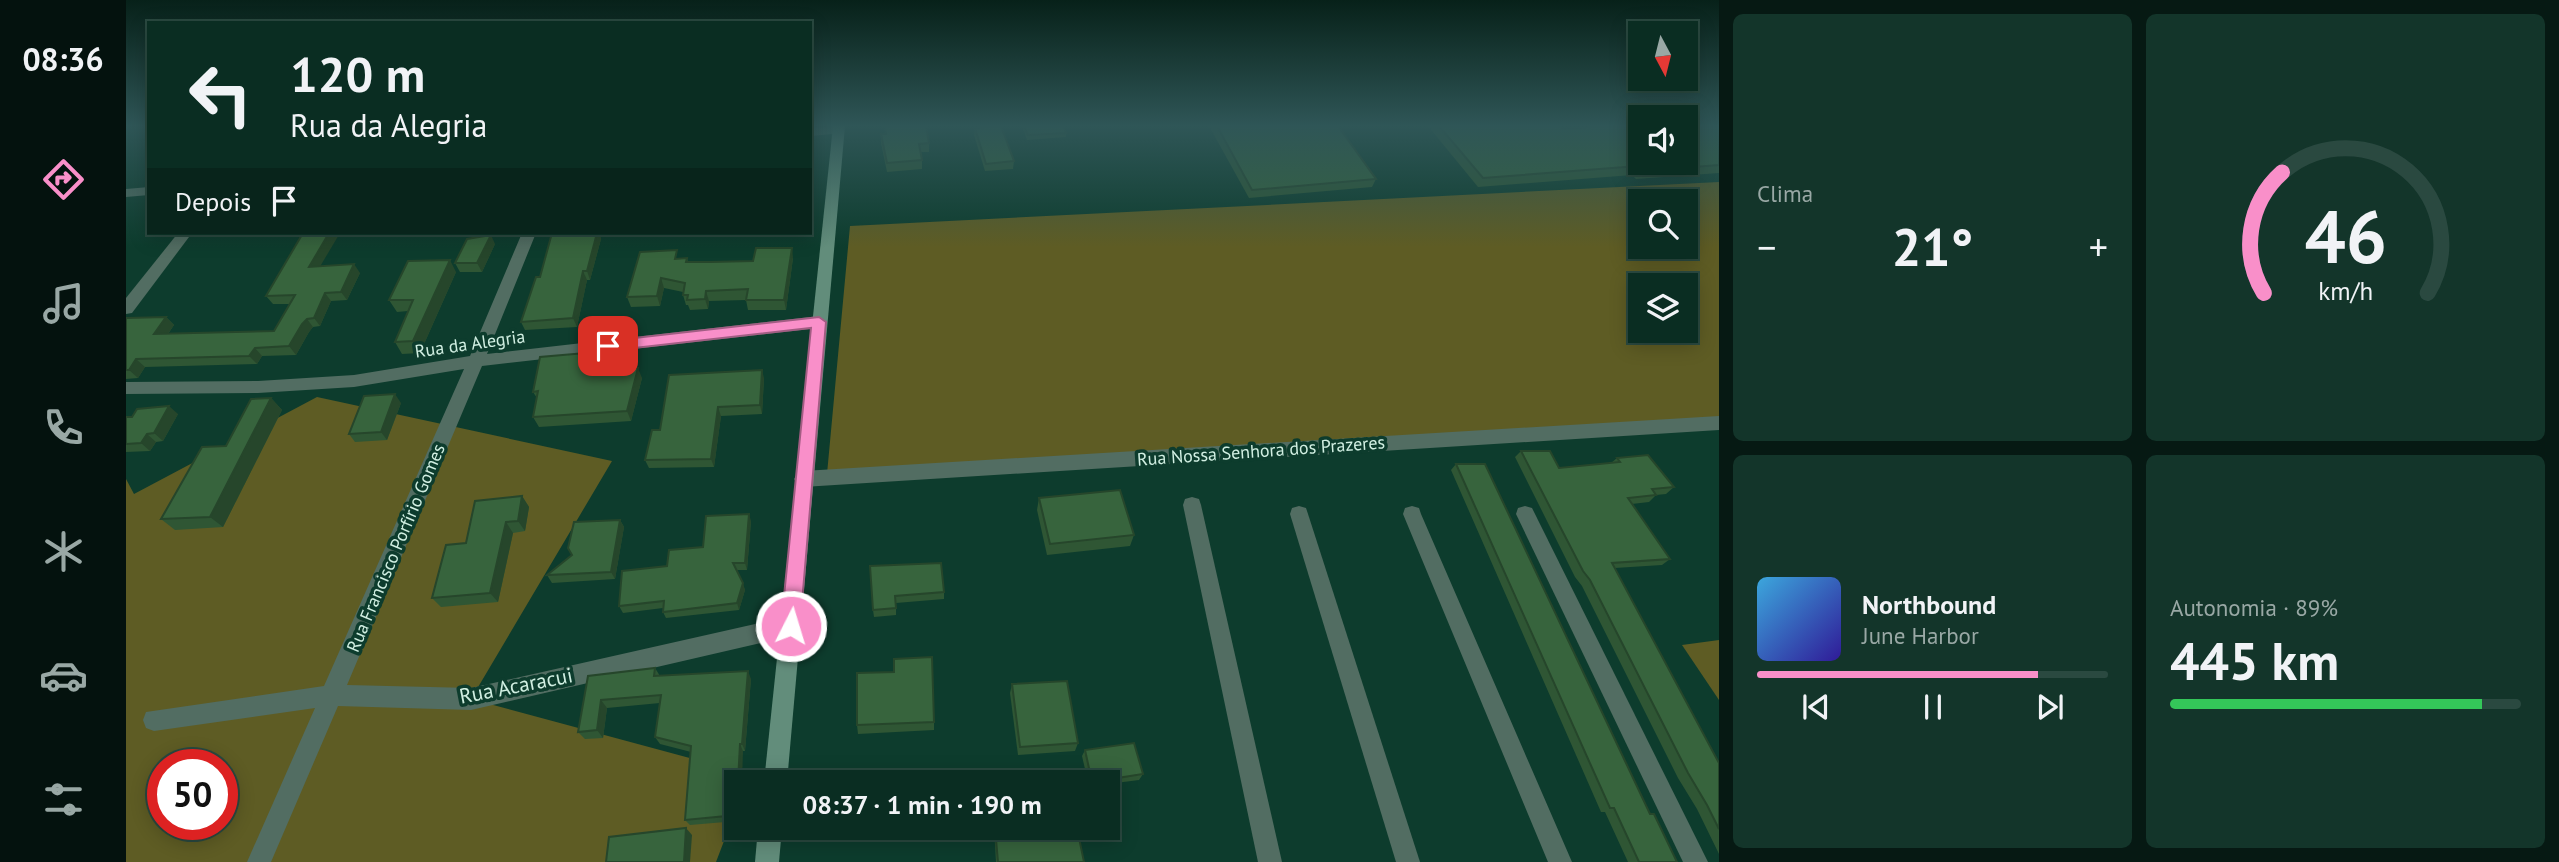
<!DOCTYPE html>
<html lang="pt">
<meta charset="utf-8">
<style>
:root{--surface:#0a2d22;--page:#13352a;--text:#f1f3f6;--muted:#99a8a5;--line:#2a4940;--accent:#f98fc9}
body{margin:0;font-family:"PT Sans",sans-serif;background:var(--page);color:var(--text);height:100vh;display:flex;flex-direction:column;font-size:26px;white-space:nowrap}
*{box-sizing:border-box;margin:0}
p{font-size:23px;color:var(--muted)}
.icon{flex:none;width:38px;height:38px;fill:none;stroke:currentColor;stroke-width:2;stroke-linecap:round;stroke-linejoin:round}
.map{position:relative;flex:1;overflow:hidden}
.details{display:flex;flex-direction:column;gap:14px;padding:14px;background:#061913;width:840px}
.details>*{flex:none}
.hud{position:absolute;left:21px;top:21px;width:665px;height:214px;border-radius:0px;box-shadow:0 4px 18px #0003,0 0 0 2px var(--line);background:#0a2d22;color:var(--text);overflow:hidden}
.needle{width:46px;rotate:173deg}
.fabs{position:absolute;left:1502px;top:21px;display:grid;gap:14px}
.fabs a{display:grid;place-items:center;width:70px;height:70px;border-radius:0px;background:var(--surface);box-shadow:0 4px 18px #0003,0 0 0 2px var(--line);font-size:35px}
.speed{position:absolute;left:21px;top:749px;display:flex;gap:14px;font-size:35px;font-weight:700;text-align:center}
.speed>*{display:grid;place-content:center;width:91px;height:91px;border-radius:50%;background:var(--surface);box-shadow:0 4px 18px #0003,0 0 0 2px var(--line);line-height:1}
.speed .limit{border:10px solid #d22;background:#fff;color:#111}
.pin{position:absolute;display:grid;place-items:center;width:60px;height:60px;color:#fff;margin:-30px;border-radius:14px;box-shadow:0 4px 10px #0006}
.me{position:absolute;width:77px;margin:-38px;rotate:5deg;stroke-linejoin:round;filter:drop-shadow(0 0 5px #0008)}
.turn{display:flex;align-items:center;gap:24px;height:147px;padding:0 28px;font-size:32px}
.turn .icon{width:91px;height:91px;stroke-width:2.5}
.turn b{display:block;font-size:49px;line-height:60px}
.then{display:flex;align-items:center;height:66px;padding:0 28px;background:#0003;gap:14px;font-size:26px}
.big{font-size:52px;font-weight:800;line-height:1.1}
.details .widget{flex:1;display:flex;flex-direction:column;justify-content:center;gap:10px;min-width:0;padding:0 24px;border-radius:10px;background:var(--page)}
.details .dial{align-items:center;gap:0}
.dial svg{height:182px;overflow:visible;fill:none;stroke:var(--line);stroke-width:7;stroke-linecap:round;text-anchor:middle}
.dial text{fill:var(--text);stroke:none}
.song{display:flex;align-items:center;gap:21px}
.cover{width:84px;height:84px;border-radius:10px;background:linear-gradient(135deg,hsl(200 70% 55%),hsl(250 70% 35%))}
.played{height:7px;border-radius:4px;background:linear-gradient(90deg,var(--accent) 80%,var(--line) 80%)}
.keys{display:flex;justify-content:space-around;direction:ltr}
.heat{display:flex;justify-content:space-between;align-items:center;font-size:38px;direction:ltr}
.charge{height:10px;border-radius:5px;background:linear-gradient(90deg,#34c759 89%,var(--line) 0)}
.details .tiles{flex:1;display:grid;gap:14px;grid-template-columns:repeat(2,1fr)}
.trip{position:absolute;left:598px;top:770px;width:396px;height:70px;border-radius:0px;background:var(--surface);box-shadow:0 4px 18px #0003,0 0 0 2px var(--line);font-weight:800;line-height:70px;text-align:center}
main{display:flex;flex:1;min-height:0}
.menu{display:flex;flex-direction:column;width:126px;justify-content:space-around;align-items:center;background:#04120e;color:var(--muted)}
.menu .icon{width:49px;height:49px}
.menu .on{color:var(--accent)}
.menu b{font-size:32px;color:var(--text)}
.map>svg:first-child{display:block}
.green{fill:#5e5c24;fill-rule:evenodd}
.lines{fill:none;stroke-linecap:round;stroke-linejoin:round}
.street{fill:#526d62;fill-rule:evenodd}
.secondary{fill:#628d7b;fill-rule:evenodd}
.wall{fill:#2f5634}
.shaded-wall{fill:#26462b}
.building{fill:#37643d;stroke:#26462b;stroke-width:2}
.route{fill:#f98fc9;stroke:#a25d83;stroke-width:2}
.labels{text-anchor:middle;stroke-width:7;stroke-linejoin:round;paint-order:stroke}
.street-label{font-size:18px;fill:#d1efe2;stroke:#0d3c2d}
.near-street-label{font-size:21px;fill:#d1efe2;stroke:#0d3c2d}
</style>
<main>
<nav class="menu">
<b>08:36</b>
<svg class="icon on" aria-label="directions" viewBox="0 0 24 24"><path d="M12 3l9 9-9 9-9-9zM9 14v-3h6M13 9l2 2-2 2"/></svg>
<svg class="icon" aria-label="music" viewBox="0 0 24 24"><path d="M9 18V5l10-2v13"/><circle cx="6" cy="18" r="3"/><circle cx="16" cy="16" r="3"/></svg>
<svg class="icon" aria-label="phone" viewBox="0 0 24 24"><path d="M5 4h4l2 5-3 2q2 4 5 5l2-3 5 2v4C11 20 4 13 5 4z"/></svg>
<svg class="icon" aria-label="climate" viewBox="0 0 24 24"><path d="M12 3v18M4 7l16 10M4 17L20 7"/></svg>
<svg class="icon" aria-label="car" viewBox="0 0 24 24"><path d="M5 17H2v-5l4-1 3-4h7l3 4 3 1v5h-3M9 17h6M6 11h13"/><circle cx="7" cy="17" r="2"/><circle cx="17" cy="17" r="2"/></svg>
<svg class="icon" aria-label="filters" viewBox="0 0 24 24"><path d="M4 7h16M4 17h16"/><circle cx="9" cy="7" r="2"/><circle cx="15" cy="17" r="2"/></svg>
</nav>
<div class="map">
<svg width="1593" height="862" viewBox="0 0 1593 862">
<rect width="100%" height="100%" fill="#0d3c2d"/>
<g class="green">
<path d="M 1593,182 L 1593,421 L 701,474 L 724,226 ZM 1514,201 L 1559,201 L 1559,247 L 1514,247 ZM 1514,285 L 1559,285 L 1559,331 L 1514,331 Z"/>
<path d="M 191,397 L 486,461 L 345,699 L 623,774 L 620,782 L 611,782 L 611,807 L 590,862 L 0,862 L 0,479 L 8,494 ZM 37,765 L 96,765 L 96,824 L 37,824 Z"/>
<polygon points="1593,640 1593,700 1556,645"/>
</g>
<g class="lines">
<g class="street">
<polygon points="713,126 718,127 718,133 684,136 684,128"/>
<polygon points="23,187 23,195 0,197 0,189"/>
<polygon points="52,233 66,233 6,313 0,314 0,298"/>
<polygon points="396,233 410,233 361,354 693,316 701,322 693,328 356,366 221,685 345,688 665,616 672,619 675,626 672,633 665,636 345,710 212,706 145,862 121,862 189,708 28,731 20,728 17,720 20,712 198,686 338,369 228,387 132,393 0,394 0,382 132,381 228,375 344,356"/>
<polygon points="1593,416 1593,430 677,487 671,484 668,479 671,474 677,471"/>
<polygon points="1066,497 1073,499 1075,505 1156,862 1132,862 1057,505 1059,499"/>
<polygon points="1173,506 1180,508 1182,514 1294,862 1270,862 1164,514 1166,508"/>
<polygon points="1286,506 1293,508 1295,514 1446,862 1422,862 1277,514 1279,508"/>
<polygon points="1399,506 1406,508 1582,862 1557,862 1390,514 1392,508"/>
</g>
<g class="secondary">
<polygon points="707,126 719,126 661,782 638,782"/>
<polygon points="632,828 656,828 653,862 629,862"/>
</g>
</g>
<g class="wall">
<polygon points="758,126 800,126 803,143 803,152 794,152 796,160 796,169 761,172 755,143 755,134 759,134"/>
<polygon points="896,126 937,126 940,133 940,137 901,140"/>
<polygon points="1083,126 1212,126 1250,179 1246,187 1123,198"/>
<polygon points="1302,126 1434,126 1437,129 1468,127 1467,126 1593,126 1593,173 1510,179 1506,175 1352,187"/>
<polygon points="849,128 888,161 887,169 859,171 848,135"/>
<polygon points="426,233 473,233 475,239 464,280 461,280 451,327 399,330 395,322 414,277"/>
<polygon points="369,244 356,272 334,272 329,263"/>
<polygon points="561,258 562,262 584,262 627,261 667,258 660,310 622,310 620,300 583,301 582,309 564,310 562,305 560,305 557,295 557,292 538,288 534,306 505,307 501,297 553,259"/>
<polygon points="194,266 234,273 221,300 205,301 194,326 187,327 183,332 170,355 136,356 131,364 19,367 12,378 0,379 0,318 40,317 48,325 42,334 148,331 164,304 147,304 140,296"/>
<polygon points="330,272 294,353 276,354 269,342 282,311 271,312 263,300"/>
<polygon points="482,351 486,362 486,368 516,378 505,421 413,427 407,417 411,398 407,392"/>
<polygon points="638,378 636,414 595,416 588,467 523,468 519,460 534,430"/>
<polygon points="145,398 156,410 97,527 49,530 35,519 100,446"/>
<polygon points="275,403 261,440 229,442 223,434"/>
<polygon points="52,414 37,441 30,442 24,451 0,452 0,417"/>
<polygon points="1395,451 1433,468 1485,463 1491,458 1548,487 1540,494 1530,495 1523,502 1506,504 1544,559 1536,565 1489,568 1593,763 1593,854 1571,809 1552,778 1456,586 1449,577 1389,457"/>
<polygon points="1330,464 1524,814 1551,862 1502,862 1479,812 1475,812 1325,470"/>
<polygon points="396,496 403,507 399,531 387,533 372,602 315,607 306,598 340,543"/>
<polygon points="913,498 1008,535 1004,546 921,555 911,510"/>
<polygon points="494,520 498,527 489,579 426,583 421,575 446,555"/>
<polygon points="625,521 621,570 611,570 619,590 613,610 540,618 537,612 537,608 497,613 493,606 541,566"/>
<polygon points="815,563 818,592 818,599 770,603 770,615 748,617 747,610"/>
<polygon points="529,668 534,676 625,679 619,751 617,751 611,782 611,821 564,825 559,820 565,752 534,744 529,737 534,703 481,708 477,738 459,739 452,732 462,676"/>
<polygon points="886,684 952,743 949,751 892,755 884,693"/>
<polygon points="808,722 808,730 732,734 731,725"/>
<polygon points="959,750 1017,774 1013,780 982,784 982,782 962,782 956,756"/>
<polygon points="868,828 951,828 958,862 870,862"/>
</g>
<g class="shaded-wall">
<polygon points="203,233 214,233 189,275 183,267"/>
<polygon points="471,233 473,233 475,239 464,280 461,271"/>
<polygon points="365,235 369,244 356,272 351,263"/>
<polygon points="666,248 667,258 660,310 658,300"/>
<polygon points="324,260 330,272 294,353 287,341"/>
<polygon points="228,264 234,273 221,300 215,292"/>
<polygon points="457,271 461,280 451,327 447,318"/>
<polygon points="535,278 538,288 534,306 531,296"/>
<polygon points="580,291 583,301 582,309 579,299"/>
<polygon points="199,293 205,301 194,326 188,318"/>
<polygon points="40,317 48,325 36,342 28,334"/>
<polygon points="181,319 187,327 183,332 170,355 163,346 176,324"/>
<polygon points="129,348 136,356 131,364 123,356"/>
<polygon points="482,351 486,362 484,379 480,368"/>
<polygon points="10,359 19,367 12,378 3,370"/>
<polygon points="512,368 516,378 505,421 501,411"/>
<polygon points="636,370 638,378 636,414 634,405"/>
<polygon points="269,394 275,403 261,440 255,432"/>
<polygon points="145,398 156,410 97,527 84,517"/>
<polygon points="43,406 52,414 37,441 28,433"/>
<polygon points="592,407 595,416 588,467 585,459"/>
<polygon points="21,434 30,442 24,451 15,443"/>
<polygon points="396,496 403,507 399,531 392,521"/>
<polygon points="623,514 625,521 621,570 619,563"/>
<polygon points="494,520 498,527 489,579 485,572"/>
<polygon points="380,522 387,533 372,602 364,593"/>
<polygon points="617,583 619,590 613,610 611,603"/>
<polygon points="622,671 625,679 619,751 616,744"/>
<polygon points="475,700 481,708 477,738 471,730"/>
<polygon points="614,744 617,751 616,782 612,782"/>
<polygon points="560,828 566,835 564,862 558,862"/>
</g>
<g class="building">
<polygon points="759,126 800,126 803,143 793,144 796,160 761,163 755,134 760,134"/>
<polygon points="875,126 888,161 860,164 849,128"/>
<polygon points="898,126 937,126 940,133 902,135"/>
<polygon points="1091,126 1212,126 1250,179 1126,190"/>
<polygon points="1313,126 1434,126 1437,129 1482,126 1514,126 1514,163 1559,163 1559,126 1593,126 1593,165 1517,171 1512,166 1357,178"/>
<polygon points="177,233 203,233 183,267 228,264 215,292 199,293 188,318 181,319 176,324 163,346 129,348 123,356 10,359 3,370 0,370 0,318 40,317 28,334 148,331 169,295 140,296"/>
<polygon points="426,233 471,233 461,271 457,271 447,318 395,322 410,277 414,277"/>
<polygon points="365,235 351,263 329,263 341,239"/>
<polygon points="630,248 666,248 658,300 620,300 622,289 580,291 579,299 561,300 562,295 557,295 559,283 535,278 531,296 501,297 514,252 551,250 549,259 561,258 560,262 584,262 627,261"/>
<polygon points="324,260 287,341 269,342 287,300 263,300 282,261"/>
<polygon points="482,351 480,368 512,368 501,411 407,417 412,391 407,392 414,357"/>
<polygon points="636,370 634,405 592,407 585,459 519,460 526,430 534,430 543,375"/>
<polygon points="269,394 255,432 223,434 238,396"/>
<polygon points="145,398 84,517 35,519 76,447 100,446 125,399"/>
<polygon points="43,406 28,433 21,434 15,443 0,444 0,417 6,417 11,409"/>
<polygon points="1395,451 1424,451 1433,468 1494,462 1491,458 1522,455 1548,487 1526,489 1530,495 1502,498 1544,559 1486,563 1593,763 1593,829 1581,805 1562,773 1464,580 1457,571"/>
<polygon points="1330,464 1359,464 1524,814 1528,814 1551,862 1513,862 1488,808 1484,808"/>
<polygon points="994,490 1008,535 924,544 913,498"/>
<polygon points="396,496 392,521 380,522 364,593 306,598 320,545 340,543 349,501"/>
<polygon points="623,514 619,563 607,563 617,583 611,603 537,612 538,601 493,606 496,571 541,566 543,550 577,547 580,516"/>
<polygon points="494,520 485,572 421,575 446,555 442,548 448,522"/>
<polygon points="815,563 818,592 769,596 770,608 747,610 744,566"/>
<polygon points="806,657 808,722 731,725 731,673 768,672 768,659"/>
<polygon points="529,668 528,676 622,671 616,744 614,744 612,782 611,782 611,815 559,820 565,746 529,737 535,695 475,700 471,730 452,732 462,676"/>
<polygon points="941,681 952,743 894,747 886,684"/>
<polygon points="1008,743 1017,774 966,782 959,750"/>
<polygon points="560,828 558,862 480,862 483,837"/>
<polygon points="869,828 951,828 958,862 872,862"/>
</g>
<linearGradient id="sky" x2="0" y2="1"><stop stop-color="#072119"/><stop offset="0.51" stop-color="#2f5657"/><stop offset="1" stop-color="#2f5657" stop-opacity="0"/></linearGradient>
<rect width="1593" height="247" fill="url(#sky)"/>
<polygon class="route" points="693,317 700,322 674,626 671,633 665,635 658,633 655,626 685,328 482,351 475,346 482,341"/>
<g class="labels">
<g class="street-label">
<text transform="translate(344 344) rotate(-8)" y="6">Rua da Alegria</text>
<text transform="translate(1135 451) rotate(-4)" y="6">Rua Nossa Senhora dos Prazeres</text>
<text transform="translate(270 548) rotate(-67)" y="6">Rua Francisco Porfírio Gomes</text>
</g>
<g class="near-street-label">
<text transform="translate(390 686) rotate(-11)" y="7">Rua Acaracui</text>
</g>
</g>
</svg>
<div class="fabs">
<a><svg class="needle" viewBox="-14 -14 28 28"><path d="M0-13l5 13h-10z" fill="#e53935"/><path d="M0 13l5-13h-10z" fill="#99a8a5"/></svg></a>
<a><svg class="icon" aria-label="sound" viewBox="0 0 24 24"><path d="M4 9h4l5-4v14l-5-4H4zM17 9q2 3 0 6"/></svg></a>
<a><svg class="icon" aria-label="search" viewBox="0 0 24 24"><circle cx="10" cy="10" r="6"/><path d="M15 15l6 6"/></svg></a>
<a><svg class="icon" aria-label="layers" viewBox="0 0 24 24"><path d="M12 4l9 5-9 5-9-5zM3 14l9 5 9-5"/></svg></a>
</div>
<div class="speed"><div class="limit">50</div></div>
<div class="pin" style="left:482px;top:346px;background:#d93025"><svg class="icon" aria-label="arrive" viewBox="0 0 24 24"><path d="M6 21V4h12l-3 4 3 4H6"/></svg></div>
<svg class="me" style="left:665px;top:626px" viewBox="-20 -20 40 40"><circle r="17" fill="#f98fc9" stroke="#fff" stroke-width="3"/><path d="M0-11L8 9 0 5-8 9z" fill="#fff"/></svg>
<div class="trip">08:37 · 1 min · 190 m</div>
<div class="hud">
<div class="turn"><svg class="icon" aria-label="left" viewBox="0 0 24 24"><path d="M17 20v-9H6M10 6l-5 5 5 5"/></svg><div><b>120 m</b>Rua da Alegria</div></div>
<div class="then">Depois<svg class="icon" aria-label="arrive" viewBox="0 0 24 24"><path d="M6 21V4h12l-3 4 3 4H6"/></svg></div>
</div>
</div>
<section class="details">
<div class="tiles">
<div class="widget"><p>Clima</p>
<div class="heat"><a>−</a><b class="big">21°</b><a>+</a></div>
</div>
<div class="widget dial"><svg viewBox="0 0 100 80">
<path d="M14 69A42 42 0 1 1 86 69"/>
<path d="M14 69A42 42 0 0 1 22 16" stroke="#f98fc9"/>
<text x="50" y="56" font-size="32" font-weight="700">46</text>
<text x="50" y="72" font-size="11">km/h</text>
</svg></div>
<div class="widget">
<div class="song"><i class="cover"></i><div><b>Northbound</b><p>June Harbor</p></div></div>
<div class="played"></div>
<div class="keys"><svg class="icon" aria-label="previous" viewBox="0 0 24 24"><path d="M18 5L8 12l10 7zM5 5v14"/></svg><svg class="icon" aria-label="pause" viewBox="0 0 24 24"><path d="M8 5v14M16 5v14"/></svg><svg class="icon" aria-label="next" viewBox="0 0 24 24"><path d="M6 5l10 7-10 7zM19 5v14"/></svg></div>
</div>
<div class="widget"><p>Autonomia · 89%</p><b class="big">445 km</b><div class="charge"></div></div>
</div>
</section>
</main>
